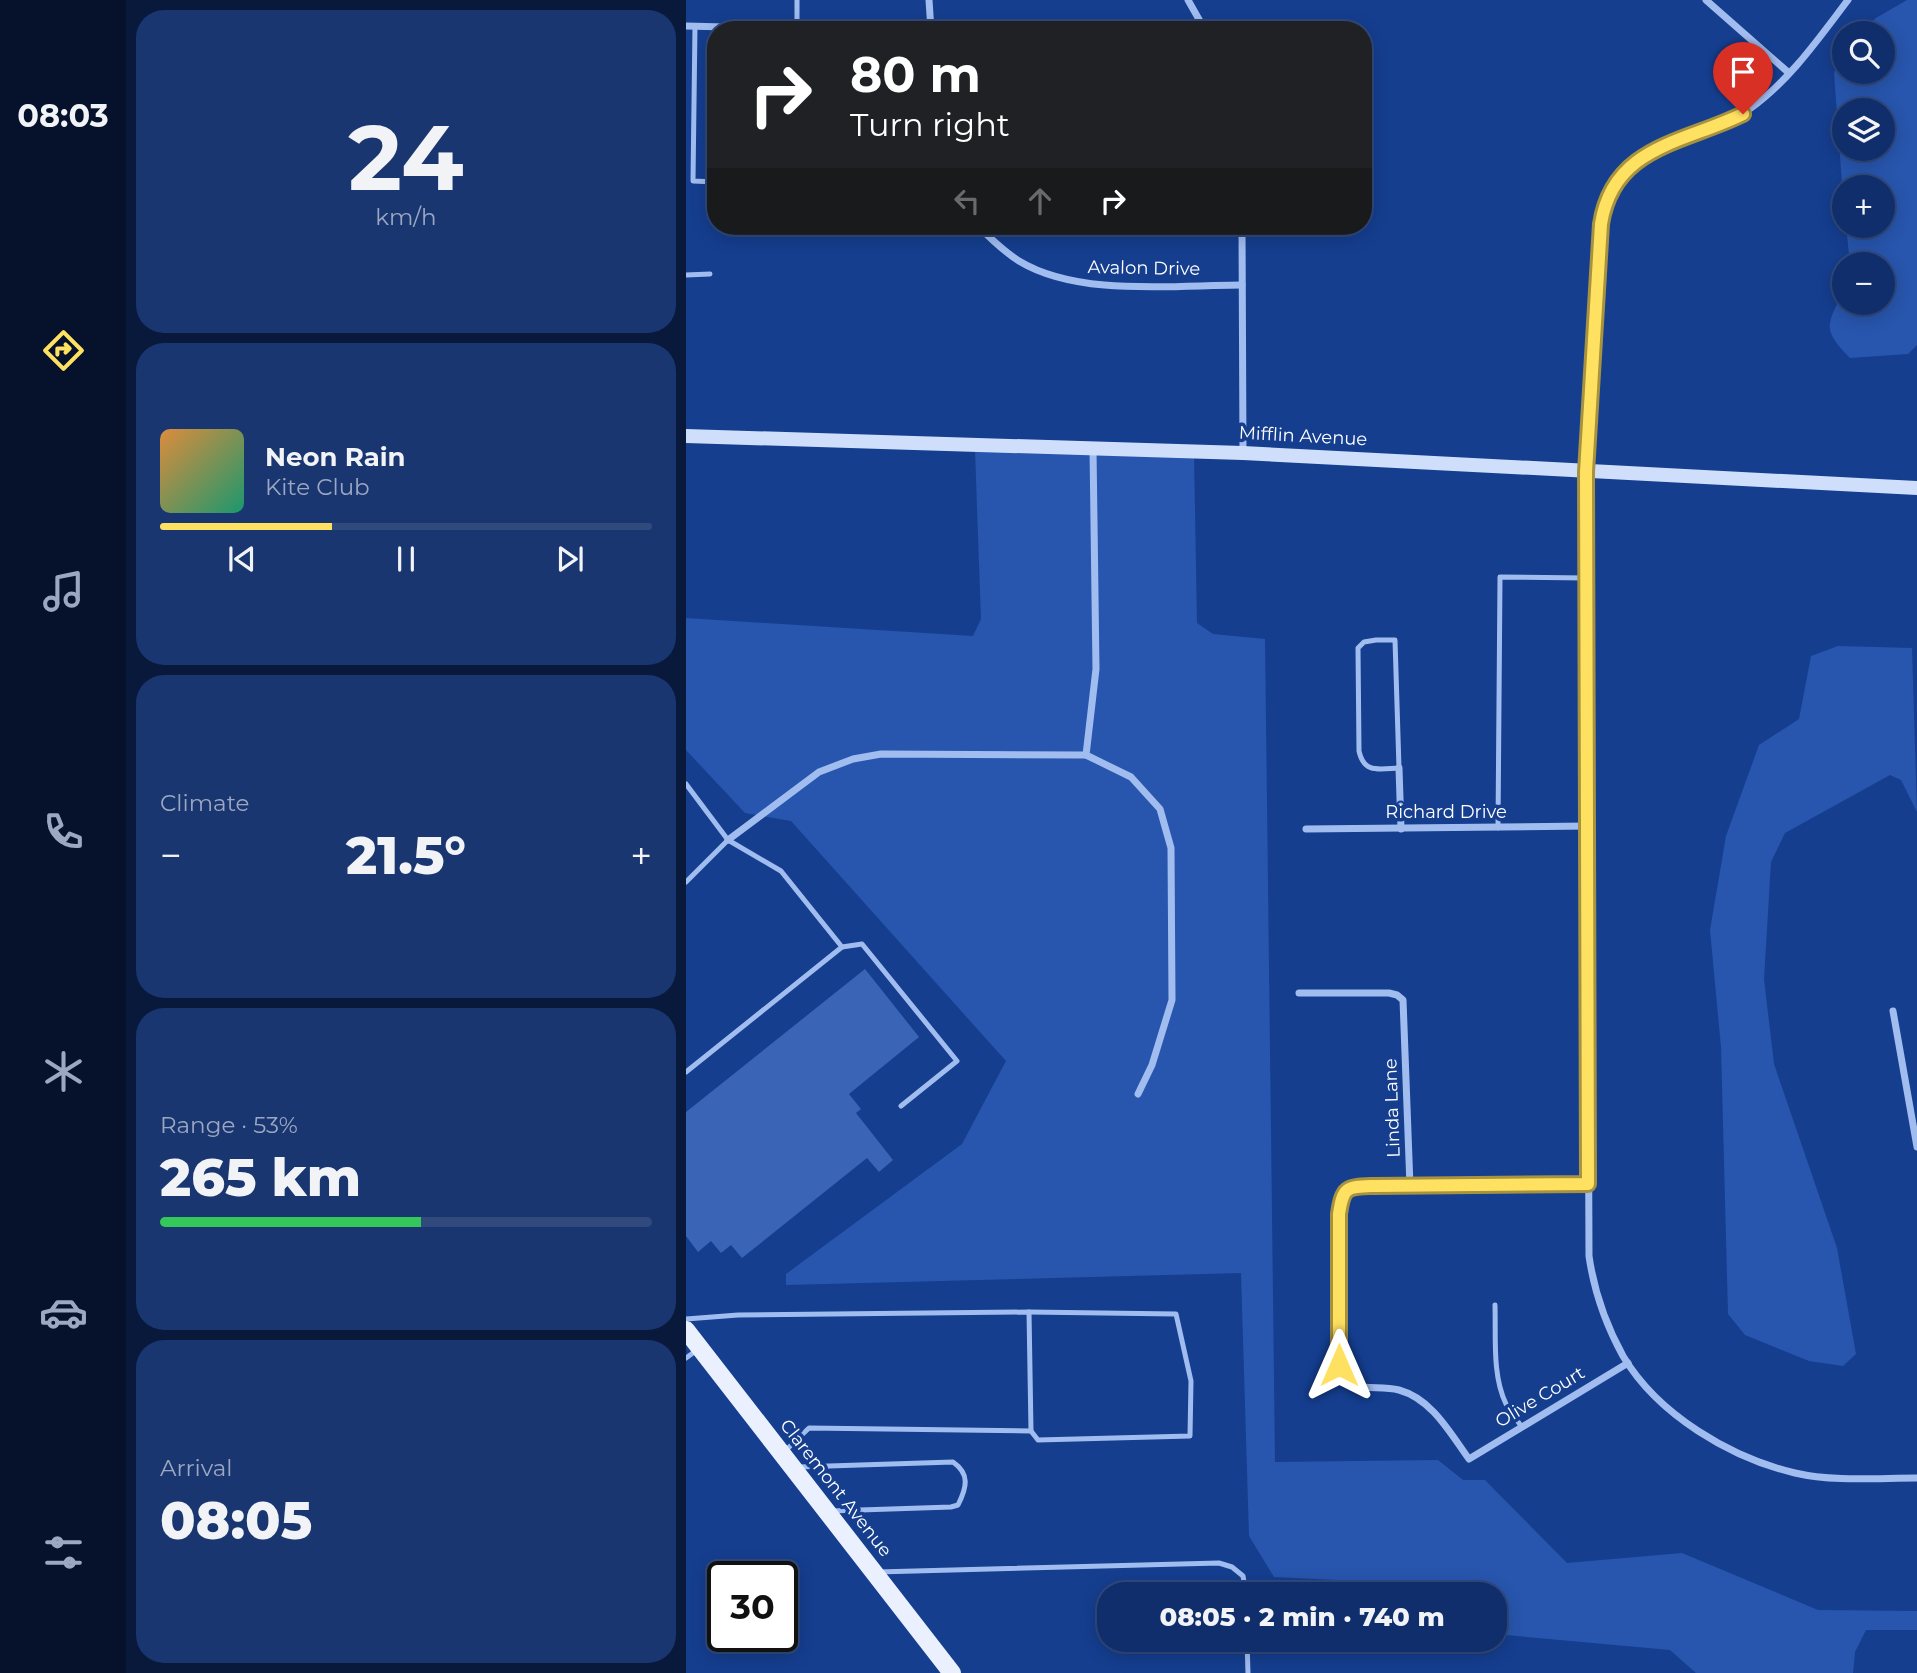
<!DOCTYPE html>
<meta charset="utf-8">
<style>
:root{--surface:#102e6b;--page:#193671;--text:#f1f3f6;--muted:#9ca8c1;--line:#304a7e;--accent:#ffe161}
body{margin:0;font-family:Montserrat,sans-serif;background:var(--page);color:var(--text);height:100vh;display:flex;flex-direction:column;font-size:26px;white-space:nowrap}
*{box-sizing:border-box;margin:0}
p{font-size:23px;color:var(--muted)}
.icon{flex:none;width:38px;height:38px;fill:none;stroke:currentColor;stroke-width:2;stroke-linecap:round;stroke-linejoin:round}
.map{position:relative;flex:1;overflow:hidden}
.sheet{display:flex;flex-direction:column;gap:10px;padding:10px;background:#09193b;width:560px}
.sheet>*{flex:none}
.banner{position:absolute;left:21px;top:21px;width:665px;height:214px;border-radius:28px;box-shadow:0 4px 18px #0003,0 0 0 2px var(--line);background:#202124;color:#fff;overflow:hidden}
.buttons{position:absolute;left:1146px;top:21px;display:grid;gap:14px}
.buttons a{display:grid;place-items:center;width:63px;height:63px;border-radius:50%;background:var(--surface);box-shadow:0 4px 18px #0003,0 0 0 2px var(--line);font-size:35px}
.speed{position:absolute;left:21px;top:1561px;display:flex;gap:14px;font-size:35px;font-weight:700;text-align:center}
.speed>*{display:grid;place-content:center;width:91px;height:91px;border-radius:50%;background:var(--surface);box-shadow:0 4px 18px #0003,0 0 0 2px var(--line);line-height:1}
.speed .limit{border:4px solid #111;border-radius:10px;background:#fff;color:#111}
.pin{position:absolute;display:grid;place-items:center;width:60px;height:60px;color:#fff;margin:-72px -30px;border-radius:50% 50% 50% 0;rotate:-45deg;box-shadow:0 0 7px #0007}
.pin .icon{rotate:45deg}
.me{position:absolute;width:77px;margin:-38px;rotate:0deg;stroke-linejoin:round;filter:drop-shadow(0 0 5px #0008)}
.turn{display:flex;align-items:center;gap:24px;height:147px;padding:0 28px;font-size:32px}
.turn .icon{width:91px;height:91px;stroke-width:2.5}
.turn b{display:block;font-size:49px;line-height:60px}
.lanes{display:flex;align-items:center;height:66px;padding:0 28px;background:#0003;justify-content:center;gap:35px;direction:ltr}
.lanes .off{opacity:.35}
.big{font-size:52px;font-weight:800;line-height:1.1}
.sheet .card{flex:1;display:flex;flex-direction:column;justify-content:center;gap:10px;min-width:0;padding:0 24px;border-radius:28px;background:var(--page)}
.sheet .dial{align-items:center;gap:0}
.dial b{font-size:91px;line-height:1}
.song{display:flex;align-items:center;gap:21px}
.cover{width:84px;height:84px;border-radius:10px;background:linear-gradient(135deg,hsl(30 70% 55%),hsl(160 70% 35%))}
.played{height:7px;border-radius:4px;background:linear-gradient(90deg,var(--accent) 35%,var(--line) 35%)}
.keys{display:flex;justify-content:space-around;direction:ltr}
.heat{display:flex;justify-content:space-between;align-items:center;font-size:38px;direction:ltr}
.charge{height:10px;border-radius:5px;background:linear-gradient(90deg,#34c759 53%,var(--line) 0)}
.trip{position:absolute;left:411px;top:1582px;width:410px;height:70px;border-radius:28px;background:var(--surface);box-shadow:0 4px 18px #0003,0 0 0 2px var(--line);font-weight:800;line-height:70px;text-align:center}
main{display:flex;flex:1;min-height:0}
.tabs{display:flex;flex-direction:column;width:126px;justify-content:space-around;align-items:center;background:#06122b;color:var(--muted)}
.tabs .icon{width:49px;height:49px}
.tabs .on{color:var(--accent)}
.tabs b{font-size:32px;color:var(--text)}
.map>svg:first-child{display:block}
.green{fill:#2856ae;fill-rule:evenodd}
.building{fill:#3a64b6}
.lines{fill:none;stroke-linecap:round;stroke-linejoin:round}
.lane{stroke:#a1bdf0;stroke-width:5}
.street{stroke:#a1bdf0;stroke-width:7}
.secondary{stroke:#cfdefb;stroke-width:14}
.primary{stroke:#ebf0ff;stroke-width:18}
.route-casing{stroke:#a6923f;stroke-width:18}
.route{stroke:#ffe161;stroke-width:12}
.labels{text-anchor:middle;stroke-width:7;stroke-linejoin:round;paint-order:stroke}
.street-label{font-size:18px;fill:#fff;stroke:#153e8f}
</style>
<main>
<nav class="tabs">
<b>08:03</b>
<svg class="icon on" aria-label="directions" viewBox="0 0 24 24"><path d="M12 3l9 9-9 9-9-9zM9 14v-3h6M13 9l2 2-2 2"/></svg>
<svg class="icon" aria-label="music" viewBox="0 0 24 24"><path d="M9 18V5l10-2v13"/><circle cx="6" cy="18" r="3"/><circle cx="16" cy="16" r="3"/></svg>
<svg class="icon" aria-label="phone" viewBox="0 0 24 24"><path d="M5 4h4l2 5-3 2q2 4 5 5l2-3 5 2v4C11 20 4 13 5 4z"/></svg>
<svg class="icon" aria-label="climate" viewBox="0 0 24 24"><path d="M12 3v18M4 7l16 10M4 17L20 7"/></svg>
<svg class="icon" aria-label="car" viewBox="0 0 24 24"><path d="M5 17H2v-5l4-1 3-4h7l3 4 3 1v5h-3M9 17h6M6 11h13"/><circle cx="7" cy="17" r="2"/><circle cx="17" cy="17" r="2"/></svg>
<svg class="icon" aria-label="filters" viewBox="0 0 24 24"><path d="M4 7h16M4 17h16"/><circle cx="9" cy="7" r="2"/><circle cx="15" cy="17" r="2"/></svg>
</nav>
<section class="sheet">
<div class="card dial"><b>24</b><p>km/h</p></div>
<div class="card">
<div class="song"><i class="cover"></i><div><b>Neon Rain</b><p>Kite Club</p></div></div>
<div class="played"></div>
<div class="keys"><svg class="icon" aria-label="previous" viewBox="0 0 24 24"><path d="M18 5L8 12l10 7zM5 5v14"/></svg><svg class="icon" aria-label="pause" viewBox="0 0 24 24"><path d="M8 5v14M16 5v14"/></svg><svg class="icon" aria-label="next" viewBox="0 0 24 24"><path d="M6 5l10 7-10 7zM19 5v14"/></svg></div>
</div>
<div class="card"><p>Climate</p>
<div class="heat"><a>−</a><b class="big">21.5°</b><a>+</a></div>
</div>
<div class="card"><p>Range · 53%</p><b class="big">265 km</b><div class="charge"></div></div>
<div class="card"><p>Arrival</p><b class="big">08:05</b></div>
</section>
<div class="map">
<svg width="1231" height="1673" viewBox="0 0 1231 1673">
<rect width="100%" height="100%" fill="#153e8f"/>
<g class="green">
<path d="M 1221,0 L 1231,0 L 1231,345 L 1222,354 L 1164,358 C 1134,328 1142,325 1158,289 L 1158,303 L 1197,303 L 1197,264 L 1164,264 L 1160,226 L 1197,226 L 1197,187 L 1158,187 L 1158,211 L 1148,73 L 1158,46 L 1158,72 L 1197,72 L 1197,33 L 1172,33 L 1190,18 ZM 1158,110 L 1197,110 L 1197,149 L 1158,149 Z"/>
<polygon points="289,450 508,455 511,623 527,634 579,639 589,1462 752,1460 777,1480 799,1480 881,1563 996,1553 1132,1610 1231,1611 1231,1630 1180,1630 1169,1652 1167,1673 1010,1673 984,1650 809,1634 808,1594 677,1594 651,1580 588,1577 563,1536 555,1273 100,1285 100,1274 276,1144 320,1061 105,821 59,813 0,750 0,618 287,636 295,619"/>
<polygon points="1152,646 1226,648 1231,812 1215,780 1204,775 1099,833 1085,862 1078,979 1088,1064 1151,1248 1170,1354 1157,1366 1123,1361 1059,1335 1042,1314 1035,1047 1024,930 1040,836 1073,745 1113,719 1125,656"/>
</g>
<polygon class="building" points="179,969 233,1037 163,1094 175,1109 170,1113 207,1160 193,1172 181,1158 56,1258 45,1245 35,1253 25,1241 12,1252 0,1236 0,1112"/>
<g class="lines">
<g class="lane">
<polyline points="111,0 111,28"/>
<polyline points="9,26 7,181 30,182"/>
<polyline points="0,275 24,274"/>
<path d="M 690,640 L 709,640 L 713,768 C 693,769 678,774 673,751 L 672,648 L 678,642 Z"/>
<polyline points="0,784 42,840 95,871 156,947 0,1072"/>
<polyline points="812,828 814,577 900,578"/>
<polyline points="0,882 42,840"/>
<polyline points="156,947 176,944 271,1061 215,1106"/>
<path d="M 809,1305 C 810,1337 806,1375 820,1404 C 824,1412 831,1420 836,1427"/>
<polyline points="343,1312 490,1314 505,1381 504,1436 352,1440 345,1431"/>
<polyline points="0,1319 52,1315 343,1312 345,1431 123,1428 99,1451"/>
<polyline points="0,1358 11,1350"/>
<path d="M 112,1467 L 267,1462 C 284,1474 281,1487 272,1505 L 265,1507 L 144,1511"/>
<polyline points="191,1572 533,1563 546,1567 557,1576 560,1594"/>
<polyline points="561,1640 562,1673"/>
</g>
<g class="street">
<polyline points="243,0 245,30"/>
<polyline points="502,0 519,30"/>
<polyline points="1020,0 1103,73"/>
<path d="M 1162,0 C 1133,38 1104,80 1065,108 C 1010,149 945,132 917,211 L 900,472 L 903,1256 C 908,1291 920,1325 937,1356 C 972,1415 1045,1458 1109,1473 C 1148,1482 1191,1478 1231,1478"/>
<polyline points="0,26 166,30"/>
<path d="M 292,226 C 304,238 317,251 333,261 C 392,297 488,285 556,285"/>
<polyline points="556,226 557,453"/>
<polyline points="407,449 410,669 400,755 445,777 474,809 485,848 486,1000 466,1065 452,1094"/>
<polyline points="713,768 715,829"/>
<polyline points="620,829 901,826"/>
<polyline points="42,840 133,772 167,759 195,754 400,755"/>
<polyline points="613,993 703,993 711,995 717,1000 724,1186 902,1184"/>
<polyline points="1207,1011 1231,1147"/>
<path d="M 724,1186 C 709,1186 669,1182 658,1193 C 654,1198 654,1207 653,1214 L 653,1365 L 654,1379 C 670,1392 693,1385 713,1390 C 746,1399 764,1433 783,1459 L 942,1363"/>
</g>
<polyline class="secondary" points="0,436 557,453 1231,488"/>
<polyline class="primary" points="0,1330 266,1673"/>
</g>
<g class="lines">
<defs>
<path id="route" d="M 653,1365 L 653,1214 C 657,1186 661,1187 688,1186 L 902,1184 L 900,472 L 915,224 C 927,146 998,143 1057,114"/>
</defs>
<use href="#route" class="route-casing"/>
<use href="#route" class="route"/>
</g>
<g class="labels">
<g class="street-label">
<text transform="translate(458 268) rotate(1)" y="6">Avalon Drive</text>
<text transform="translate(617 436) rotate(3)" y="6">Mifflin Avenue</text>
<text x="760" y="818">Richard Drive</text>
<text transform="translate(706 1108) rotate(-92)" y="6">Linda Lane</text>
<text transform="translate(854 1397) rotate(-31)" y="6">Olive Court</text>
<text transform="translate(150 1488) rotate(52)" y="6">Claremont Avenue</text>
</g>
</g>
</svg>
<div class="buttons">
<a><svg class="icon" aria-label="search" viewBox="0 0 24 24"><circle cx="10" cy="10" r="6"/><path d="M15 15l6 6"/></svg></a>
<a><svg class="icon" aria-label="layers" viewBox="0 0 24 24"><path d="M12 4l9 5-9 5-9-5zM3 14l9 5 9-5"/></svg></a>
<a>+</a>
<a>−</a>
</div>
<div class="speed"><div class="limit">30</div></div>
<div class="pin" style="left:1057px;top:114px;background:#d93025"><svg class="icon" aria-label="arrive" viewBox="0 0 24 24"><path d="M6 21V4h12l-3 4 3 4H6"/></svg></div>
<svg class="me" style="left:653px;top:1365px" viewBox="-20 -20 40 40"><path d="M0-17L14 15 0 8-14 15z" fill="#ffe161" stroke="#fff" stroke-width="4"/></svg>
<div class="trip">08:05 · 2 min · 740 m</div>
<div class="banner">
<div class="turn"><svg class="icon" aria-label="right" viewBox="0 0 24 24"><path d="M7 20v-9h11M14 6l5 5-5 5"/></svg><div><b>80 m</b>Turn right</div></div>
<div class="lanes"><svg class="icon off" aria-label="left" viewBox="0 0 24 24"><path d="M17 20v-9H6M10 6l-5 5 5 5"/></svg><svg class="icon off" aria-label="ahead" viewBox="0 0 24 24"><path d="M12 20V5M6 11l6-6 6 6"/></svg><svg class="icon" aria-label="right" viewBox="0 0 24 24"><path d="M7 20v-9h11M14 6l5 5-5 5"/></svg></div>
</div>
</div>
</main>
